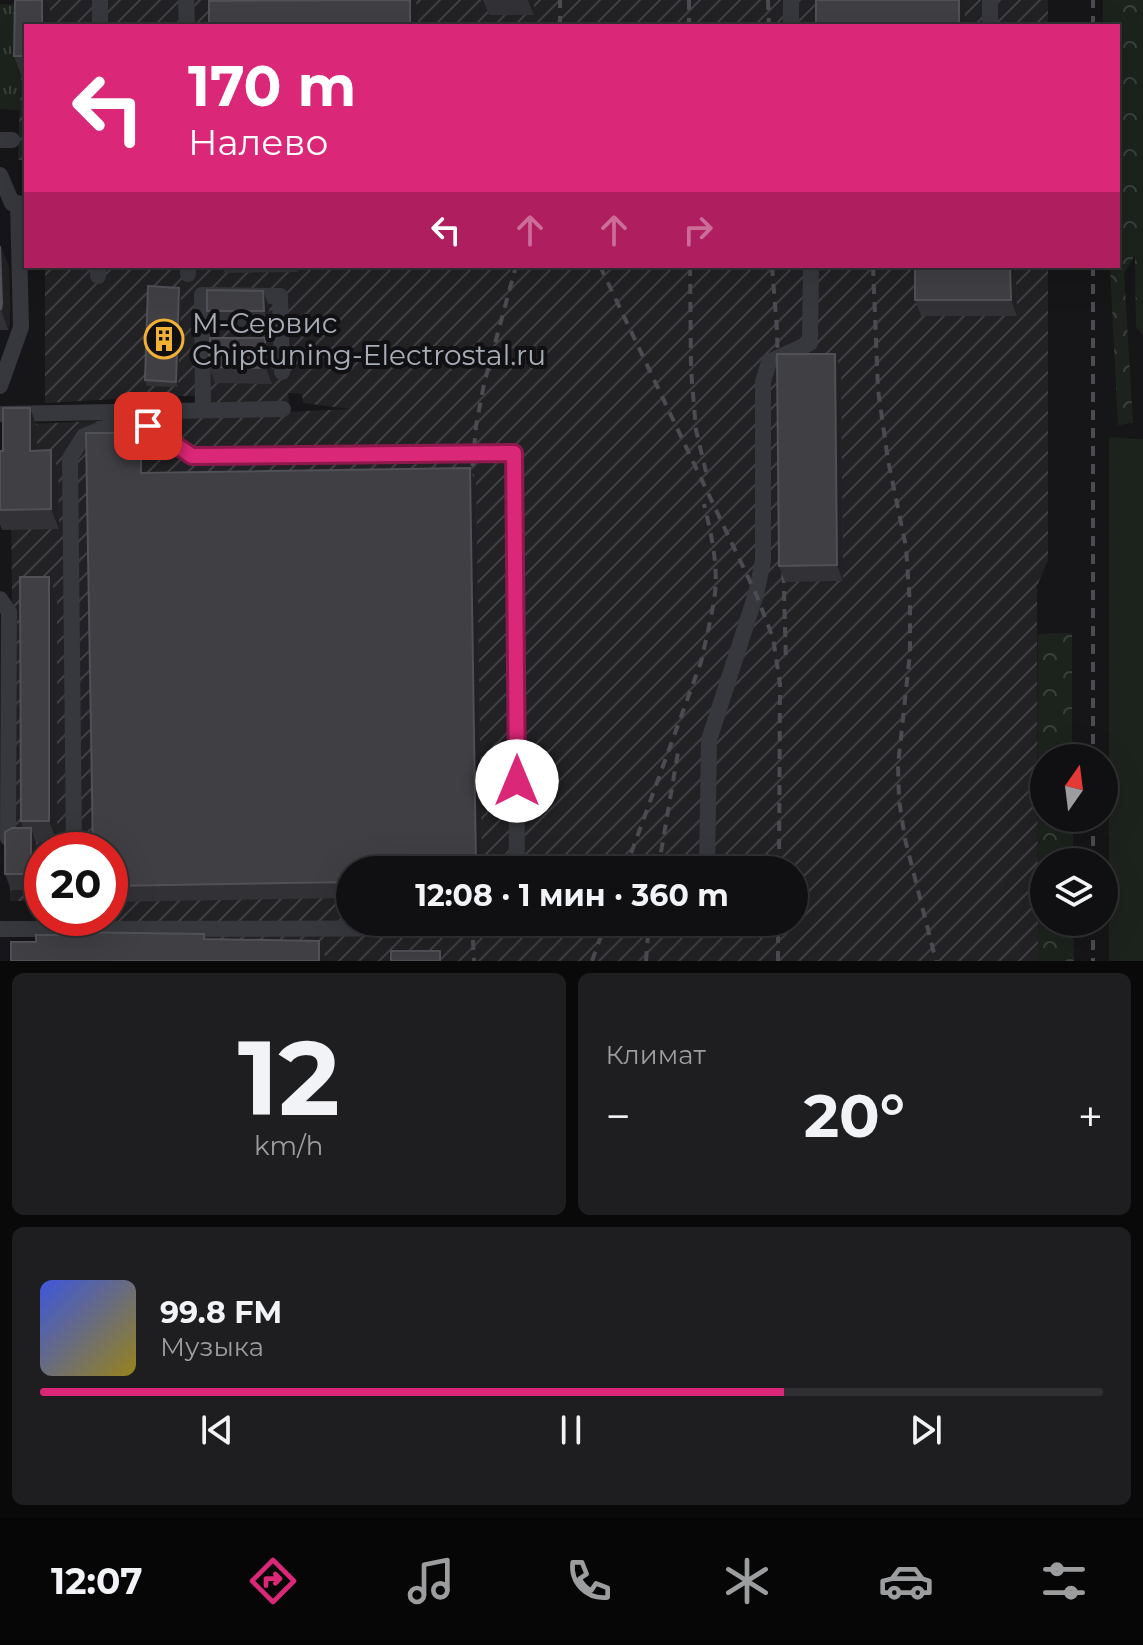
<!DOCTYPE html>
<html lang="ru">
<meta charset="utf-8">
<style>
:root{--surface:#101012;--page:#1e1e20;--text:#f1f3f6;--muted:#9c9d9f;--line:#303032;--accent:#db2777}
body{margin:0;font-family:Montserrat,sans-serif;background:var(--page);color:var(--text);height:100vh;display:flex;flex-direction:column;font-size:30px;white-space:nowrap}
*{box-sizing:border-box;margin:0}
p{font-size:26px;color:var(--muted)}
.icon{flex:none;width:44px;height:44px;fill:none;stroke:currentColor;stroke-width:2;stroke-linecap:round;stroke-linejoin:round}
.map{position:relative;height:961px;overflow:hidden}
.details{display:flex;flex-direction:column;gap:12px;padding:12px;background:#09090a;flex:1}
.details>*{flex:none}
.banner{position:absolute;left:24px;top:24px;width:1096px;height:244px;border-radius:0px;box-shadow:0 8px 32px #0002,0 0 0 2px var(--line);background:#db2777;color:#fff;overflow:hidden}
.needle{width:52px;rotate:14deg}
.tools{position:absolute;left:1030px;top:744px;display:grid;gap:16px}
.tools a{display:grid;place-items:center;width:88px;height:88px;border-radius:50%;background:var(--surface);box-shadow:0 8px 32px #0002,0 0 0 2px var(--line);font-size:40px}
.speed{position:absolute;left:24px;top:832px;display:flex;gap:16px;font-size:40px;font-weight:700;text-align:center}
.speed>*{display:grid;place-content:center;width:104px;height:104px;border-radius:50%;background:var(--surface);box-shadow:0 8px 32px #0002,0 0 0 2px var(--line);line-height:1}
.speed .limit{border:12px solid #d22;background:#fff;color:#111}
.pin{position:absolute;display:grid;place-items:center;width:68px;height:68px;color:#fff;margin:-34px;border-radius:16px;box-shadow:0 4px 12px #0006}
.me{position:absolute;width:88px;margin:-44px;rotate:0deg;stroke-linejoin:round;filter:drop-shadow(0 0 6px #0008)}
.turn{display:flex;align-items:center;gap:28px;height:168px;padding:0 32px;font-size:36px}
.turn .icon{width:104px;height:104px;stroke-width:2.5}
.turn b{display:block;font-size:56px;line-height:68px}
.lanes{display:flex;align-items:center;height:76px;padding:0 32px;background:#0003;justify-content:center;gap:40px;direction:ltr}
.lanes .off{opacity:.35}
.big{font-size:60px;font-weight:700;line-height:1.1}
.details .card{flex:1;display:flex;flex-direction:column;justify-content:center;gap:12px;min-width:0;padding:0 28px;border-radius:12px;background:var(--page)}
.details .dial{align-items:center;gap:0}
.dial b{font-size:104px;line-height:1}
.song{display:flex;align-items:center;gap:24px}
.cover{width:96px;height:96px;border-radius:12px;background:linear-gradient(135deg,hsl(230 70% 55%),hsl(50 70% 35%))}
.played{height:8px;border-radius:4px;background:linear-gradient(90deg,var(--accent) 70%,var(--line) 70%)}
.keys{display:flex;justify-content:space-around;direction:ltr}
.heat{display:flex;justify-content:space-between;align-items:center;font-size:44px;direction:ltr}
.details .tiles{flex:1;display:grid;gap:12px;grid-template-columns:1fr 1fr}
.card:last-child{grid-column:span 2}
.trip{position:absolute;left:336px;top:856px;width:472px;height:80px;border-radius:40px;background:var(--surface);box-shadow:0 8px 32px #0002,0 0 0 2px var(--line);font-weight:700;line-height:80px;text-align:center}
.tab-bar{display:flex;height:128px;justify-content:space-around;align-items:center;background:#060607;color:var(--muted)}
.tab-bar .icon{width:56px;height:56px}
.tab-bar .current{color:var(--accent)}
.tab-bar b{font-size:36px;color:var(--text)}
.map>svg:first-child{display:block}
.industrial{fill:url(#industrial-furrows);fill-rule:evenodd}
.grass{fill:url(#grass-tufts)}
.forest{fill:url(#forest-crowns)}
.green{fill:#1c231d}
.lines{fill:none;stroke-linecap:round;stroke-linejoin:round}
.minor{stroke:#37383d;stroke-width:16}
.rail{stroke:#4a4c52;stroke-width:4;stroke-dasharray:10 8;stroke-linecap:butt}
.wall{fill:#323236}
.shaded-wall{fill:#212124}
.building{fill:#3f3f44;stroke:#4f5156;stroke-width:2}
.route-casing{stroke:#8e194d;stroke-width:20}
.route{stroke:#db2777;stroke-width:14}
.labels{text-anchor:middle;stroke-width:8;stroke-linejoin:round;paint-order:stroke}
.poi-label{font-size:28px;fill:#a8adb8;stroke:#111113;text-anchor:start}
</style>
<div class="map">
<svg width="1143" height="961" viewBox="0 0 1143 961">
<defs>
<pattern id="industrial-furrows" width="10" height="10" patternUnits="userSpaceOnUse" patternTransform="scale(2)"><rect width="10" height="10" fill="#222225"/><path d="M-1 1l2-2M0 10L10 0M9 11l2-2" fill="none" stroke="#3f3f43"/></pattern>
<pattern id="grass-tufts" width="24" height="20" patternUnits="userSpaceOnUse" patternTransform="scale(2)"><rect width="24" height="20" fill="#1c231d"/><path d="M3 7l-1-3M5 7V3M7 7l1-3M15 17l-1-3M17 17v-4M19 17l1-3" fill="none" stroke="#3a403c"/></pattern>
<pattern id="forest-crowns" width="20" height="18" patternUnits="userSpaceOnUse" patternTransform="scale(2)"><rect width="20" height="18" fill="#1c231d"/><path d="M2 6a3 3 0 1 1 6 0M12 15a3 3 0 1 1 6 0" fill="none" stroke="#3a403c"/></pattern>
</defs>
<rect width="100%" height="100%" fill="#161618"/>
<g class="industrial">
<polygon points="19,0 1048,0 1048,26 26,26 26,160 18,160 23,9"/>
<path d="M 45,266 L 1048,266 L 1048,560 L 1037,586 L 1038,961 L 55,961 L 54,918 L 110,918 L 110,850 L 42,850 L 42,901 L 10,901 L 12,595 L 10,425 L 350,409 L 303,403 L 302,394 L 288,393 L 289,404 L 198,405 L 198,396 L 170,396 L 45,403 ZM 350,870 L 794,870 L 794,922 L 350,922 Z"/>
</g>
<polygon class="grass" points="0,4 19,5 23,8 20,110 0,109"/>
<g class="forest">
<polygon points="1103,0 1143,0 1143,336 1136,326 1135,255 1124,273 1133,423 1118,425 1110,266 1118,266 1118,26 1103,26"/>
<polygon points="1072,633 1072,758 1044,758 1044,818 1073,818 1073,862 1044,862 1044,922 1073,922 1074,961 1038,961 1038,634"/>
</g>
<polygon class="green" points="1109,437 1143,439 1143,961 1109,961"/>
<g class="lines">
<g class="minor">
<polyline points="186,0 187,26"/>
<polyline points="990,0 990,26"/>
<polyline points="100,26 100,0"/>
<polyline points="791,26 791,0"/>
<polyline points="0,140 12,140"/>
<polyline points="0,175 12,203 18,203 21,327 0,386"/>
<polyline points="188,274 188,266"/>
<polyline points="98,276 98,266"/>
<polyline points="203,410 202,295 280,296 282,372"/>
<polyline points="0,414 283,409"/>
<polyline points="0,599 9,612 8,838"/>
<polyline points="74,850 70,458 84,436 107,427 148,426 192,456 514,453 517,870"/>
<polyline points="707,870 709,740 756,594 763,561 763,382 769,362 810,343 811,266"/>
<polyline points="0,929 705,928 706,922"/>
</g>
<g class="rail">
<polyline points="689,0 689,26"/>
<polyline points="768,0 769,26"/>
<polyline points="560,26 560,0"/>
<polyline points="1093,26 1093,0"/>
<polyline points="600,266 756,594 773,638 780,684 779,870"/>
<polyline points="690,266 691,370 696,430 706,472"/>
<polyline points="772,266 777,330 778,375"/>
<polyline points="873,266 878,390 888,460 906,547 910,605 910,653 898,765 899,800 905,839 936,961"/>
<polyline points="1093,266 1093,758"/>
<polyline points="471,484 476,426 484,384 516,266"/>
<polyline points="783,555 786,663"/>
<polyline points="1093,818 1093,862"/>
<path d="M 625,870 L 701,662 C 706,639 712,616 715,593 C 718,563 711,533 704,504"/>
<polyline points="658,870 678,752"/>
<polyline points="472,922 474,961"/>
<polyline points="1093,922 1093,961"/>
<polyline points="592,961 606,922"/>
<polyline points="646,961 649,922"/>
<polyline points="778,961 778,922"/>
</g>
</g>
<g class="wall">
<polygon points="15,0 47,0 50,8 50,26 26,26 26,77 22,77 14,56"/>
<polygon points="483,0 534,0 534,15 489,15"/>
<polygon points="0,209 0,246 9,267 10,325 8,330 0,330"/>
<polygon points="222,266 298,266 298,272 225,273"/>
<polygon points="1016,278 1017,316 921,316 915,300"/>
<polygon points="179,288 181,293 178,387 147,386 145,380"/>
<polygon points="263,291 269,307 270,327 213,327 207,311"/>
<polygon points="265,338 271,354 272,384 215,383 209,367"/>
<polygon points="841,370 843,581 785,582 779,566"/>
<polygon points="30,408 37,428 37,451 51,450 58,470 59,529 2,530 0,525 0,451 3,451"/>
<polygon points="147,449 147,473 476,484 482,870 350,870 350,898 110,902 110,850"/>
<polygon points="49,577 57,598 57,842 36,842 37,890 11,890 5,874 23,828 21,821"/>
</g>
<g class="shaded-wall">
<polygon points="40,0 47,0 50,8 50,26 42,26"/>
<polygon points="410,0 415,0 418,8 418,26 410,26"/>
<polygon points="528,0 534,0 534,15"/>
<rect x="959" y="0" width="6" height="26"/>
<polygon points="1,246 9,267 10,325 8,330 1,309"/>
<polygon points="1010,266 1011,266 1016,278 1017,316 1011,300"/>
<polygon points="179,288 181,293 178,387 176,382"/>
<polygon points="263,291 269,307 270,327 264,311"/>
<polygon points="265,338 271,354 272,384 266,368"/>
<polygon points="835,354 841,370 843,581 837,565"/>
<polygon points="30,408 37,428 37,471 30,451"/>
<polygon points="141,433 147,449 147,489 141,473"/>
<polygon points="51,450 58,470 59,529 51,509"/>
<polygon points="470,468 476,484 482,870 476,870"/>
<polygon points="49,577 57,598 57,842 49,821"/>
<polygon points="31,828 36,843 37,890 31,874"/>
<polygon points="319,941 326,959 326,961 319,961"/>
</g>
<g class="building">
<polygon points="15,0 42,0 42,26 26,26 26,56 14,56"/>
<polygon points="410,0 410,26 209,26 209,1"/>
<rect x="816" y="0" width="143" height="26"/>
<polygon points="0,246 2,304 1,309 0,309"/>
<polygon points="915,266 1010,266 1011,300 915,300"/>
<polygon points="148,286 179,288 176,382 145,380"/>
<polygon points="207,290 263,291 264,311 207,311"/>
<polygon points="210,338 265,338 266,368 209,367"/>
<polygon points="777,354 835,354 837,565 779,566"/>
<polygon points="3,408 30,408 30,451 51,450 51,509 0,510 0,451 3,451"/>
<polygon points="86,433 141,433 141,473 470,468 476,870 350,870 350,882 110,886 110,850 93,850"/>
<polygon points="20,577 49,577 49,821 21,821"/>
<polygon points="12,828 31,828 31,874 5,874 5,832"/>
<polygon points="64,932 204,934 204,939 319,941 319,961 11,961 11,942 36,942 36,935 63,935"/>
<rect x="391" y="951" width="49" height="10"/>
</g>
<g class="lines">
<defs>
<polyline id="route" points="148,426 192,456 514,453 517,781"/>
</defs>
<use href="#route" class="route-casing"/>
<use href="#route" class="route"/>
</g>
<defs>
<symbol id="building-ring" viewBox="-11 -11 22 22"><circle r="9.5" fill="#111113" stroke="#f2b134" stroke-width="1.5"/><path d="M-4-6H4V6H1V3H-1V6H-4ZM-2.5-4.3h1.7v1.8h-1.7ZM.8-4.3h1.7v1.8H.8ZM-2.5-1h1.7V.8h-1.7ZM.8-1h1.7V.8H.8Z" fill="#f2b134"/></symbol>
</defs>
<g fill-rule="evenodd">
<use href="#building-ring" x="142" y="317" width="44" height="44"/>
</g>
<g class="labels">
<g class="poi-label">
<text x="192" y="333">M-Сервис<tspan x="192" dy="32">Chiptuning-Electrostal.ru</tspan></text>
</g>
</g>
</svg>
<div class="tools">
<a><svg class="needle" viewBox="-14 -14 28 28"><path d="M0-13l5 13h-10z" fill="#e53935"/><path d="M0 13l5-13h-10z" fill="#9c9d9f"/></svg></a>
<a><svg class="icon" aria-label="layers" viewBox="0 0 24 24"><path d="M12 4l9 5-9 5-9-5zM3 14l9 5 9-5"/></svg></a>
</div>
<div class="speed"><div class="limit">20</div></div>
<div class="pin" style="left:148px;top:426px;background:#d93025"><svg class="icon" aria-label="arrive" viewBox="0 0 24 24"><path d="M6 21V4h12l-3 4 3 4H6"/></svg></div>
<svg class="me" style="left:517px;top:781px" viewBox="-20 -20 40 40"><circle r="19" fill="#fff"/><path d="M0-13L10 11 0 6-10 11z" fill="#db2777"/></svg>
<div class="trip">12:08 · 1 мин · 360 m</div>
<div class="banner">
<div class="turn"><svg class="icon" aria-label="left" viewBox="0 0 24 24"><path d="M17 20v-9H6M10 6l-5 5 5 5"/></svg><div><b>170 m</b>Налево</div></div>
<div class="lanes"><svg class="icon" aria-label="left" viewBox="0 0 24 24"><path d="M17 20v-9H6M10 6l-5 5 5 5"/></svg><svg class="icon off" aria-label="ahead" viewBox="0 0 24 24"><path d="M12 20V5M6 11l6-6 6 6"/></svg><svg class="icon off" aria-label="ahead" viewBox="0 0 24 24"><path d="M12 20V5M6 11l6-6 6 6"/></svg><svg class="icon off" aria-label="right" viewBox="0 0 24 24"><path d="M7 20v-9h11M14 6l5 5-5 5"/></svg></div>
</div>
</div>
<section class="details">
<div class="tiles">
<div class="card dial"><b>12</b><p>km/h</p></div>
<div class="card"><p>Климат</p>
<div class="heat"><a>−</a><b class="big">20°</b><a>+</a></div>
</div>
<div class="card">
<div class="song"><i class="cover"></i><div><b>99.8 FM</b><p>Музыка</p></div></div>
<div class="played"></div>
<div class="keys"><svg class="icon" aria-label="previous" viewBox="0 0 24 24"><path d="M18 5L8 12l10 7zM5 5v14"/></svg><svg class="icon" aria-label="pause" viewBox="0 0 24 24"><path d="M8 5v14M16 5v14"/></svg><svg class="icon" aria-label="next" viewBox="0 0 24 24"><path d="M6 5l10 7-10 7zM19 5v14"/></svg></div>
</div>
</div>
</section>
<nav class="tab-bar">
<b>12:07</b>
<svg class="icon current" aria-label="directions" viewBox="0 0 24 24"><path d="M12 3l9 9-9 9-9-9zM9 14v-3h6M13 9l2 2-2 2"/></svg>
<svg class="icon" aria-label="music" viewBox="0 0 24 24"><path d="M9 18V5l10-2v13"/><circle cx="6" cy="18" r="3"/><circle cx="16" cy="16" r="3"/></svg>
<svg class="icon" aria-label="phone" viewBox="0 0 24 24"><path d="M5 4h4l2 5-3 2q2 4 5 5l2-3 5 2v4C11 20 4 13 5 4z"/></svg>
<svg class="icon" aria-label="climate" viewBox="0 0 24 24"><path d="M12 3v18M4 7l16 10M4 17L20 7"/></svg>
<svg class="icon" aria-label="car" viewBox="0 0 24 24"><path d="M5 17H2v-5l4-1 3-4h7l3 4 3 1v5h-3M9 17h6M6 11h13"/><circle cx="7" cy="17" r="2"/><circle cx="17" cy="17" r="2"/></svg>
<svg class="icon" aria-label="filters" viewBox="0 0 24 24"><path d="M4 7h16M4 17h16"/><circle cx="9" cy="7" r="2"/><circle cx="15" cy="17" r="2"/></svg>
</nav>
